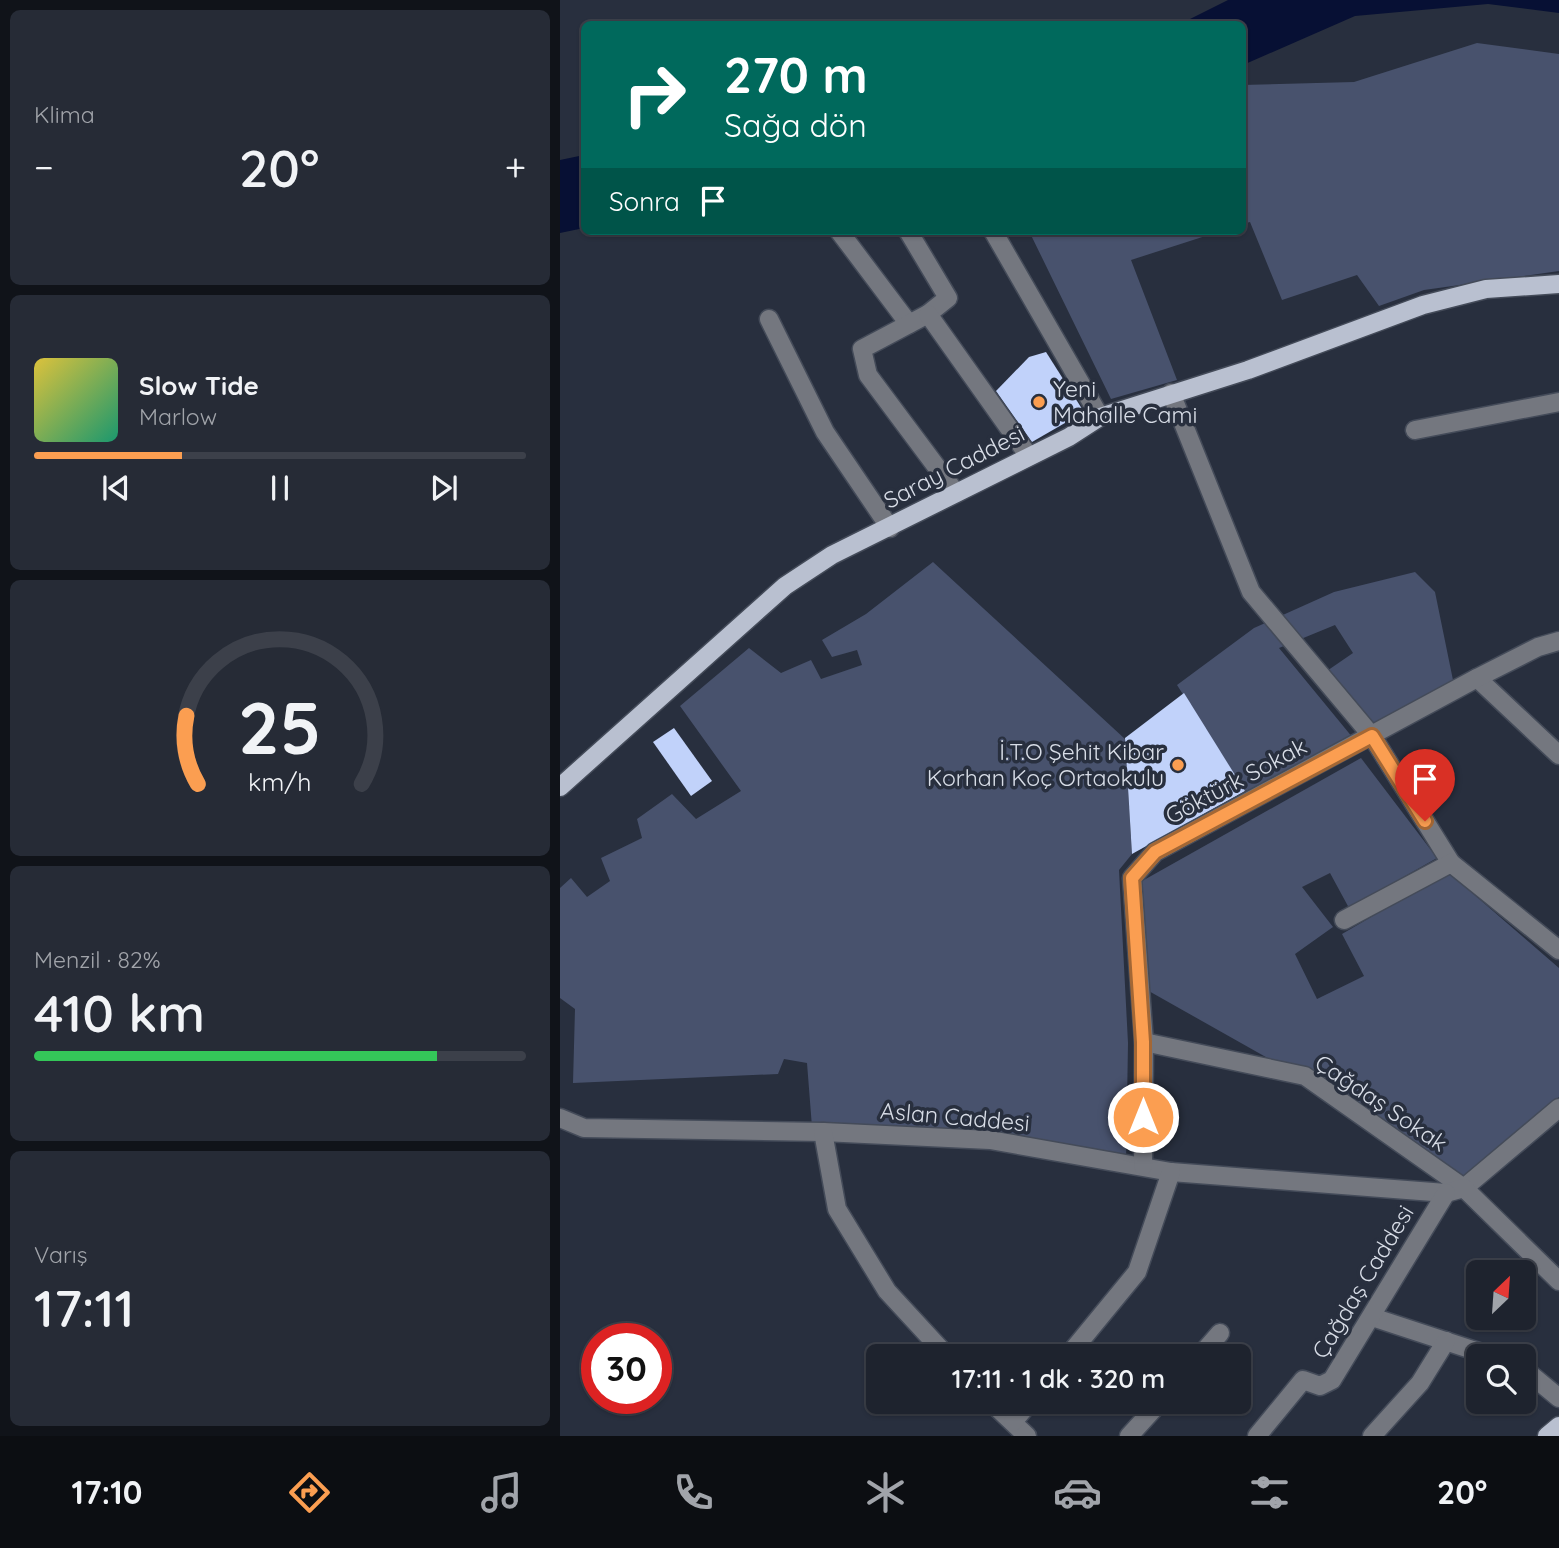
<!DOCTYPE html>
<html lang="tr">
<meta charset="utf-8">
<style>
:root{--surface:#1e232e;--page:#262b36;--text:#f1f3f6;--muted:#a1a4aa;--line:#3c404a;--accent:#fb9e51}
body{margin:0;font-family:Quicksand,sans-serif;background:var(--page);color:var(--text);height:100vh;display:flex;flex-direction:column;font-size:26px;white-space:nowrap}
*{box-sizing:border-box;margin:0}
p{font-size:23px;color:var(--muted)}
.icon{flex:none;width:38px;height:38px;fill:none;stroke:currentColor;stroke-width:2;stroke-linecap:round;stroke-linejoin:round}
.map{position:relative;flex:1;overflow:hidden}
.sheet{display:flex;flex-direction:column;gap:10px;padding:10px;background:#101319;width:560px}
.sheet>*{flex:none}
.banner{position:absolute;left:21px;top:21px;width:665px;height:214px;border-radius:10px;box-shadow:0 2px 5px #0004,0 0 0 2px var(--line);background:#00695c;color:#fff;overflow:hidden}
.needle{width:46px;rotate:25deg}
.fabs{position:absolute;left:906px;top:1260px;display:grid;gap:14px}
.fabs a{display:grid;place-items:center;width:70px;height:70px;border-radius:10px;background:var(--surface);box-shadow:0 2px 5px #0004,0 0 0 2px var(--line);font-size:35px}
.speed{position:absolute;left:21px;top:1323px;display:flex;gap:14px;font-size:35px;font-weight:700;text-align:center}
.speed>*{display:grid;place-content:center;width:91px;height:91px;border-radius:50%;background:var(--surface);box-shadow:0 2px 5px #0004,0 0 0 2px var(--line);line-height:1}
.speed .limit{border:10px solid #d22;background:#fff;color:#111}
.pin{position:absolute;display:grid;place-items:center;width:60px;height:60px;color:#fff;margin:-72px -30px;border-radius:50% 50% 50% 0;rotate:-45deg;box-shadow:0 0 7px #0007}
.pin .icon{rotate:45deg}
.me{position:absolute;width:77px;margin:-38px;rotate:0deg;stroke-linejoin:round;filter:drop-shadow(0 0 5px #0008)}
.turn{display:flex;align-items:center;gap:24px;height:147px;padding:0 28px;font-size:32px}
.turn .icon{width:91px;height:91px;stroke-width:2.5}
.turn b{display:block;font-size:49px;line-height:60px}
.then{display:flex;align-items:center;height:66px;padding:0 28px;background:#0003;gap:14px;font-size:26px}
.big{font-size:52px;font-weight:600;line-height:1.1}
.sheet .widget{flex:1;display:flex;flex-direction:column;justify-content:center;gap:10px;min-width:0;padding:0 24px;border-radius:10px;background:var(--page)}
.sheet .dial{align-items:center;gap:0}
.dial svg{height:182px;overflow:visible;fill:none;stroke:var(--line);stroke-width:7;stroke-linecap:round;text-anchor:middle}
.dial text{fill:var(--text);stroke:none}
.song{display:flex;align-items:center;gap:21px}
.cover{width:84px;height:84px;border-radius:10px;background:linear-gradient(135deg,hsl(50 70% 55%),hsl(160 70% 35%))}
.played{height:7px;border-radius:4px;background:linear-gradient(90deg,var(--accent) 30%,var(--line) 30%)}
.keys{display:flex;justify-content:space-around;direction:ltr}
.heat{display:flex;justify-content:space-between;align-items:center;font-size:38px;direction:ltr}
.charge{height:10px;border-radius:5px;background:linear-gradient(90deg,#34c759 82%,var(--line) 0)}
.trip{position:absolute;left:306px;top:1344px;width:385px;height:70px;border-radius:10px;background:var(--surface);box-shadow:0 2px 5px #0004,0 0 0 2px var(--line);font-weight:600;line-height:70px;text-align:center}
.tabs{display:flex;height:112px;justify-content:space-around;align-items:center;background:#0c0e12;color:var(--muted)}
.tabs .icon{width:49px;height:49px}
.tabs .current{color:var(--accent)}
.tabs b{font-size:32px;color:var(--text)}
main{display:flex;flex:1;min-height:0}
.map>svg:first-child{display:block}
.green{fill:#48526d}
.water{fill:#071034}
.building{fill:#c1d2fa}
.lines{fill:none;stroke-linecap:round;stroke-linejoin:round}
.minor-casing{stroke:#444b59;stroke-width:21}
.major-casing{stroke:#444b59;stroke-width:21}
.minor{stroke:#74777f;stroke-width:18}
.major{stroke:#b9c0d0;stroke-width:18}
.route-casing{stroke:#a36735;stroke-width:18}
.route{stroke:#fb9e51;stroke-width:12}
.poi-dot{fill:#fb9e51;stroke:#282f3e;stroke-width:2.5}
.labels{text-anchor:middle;stroke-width:7;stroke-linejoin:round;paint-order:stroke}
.poi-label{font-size:23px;fill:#d8dde7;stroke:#282f3e;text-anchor:start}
.street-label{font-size:23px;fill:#d8dde7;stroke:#282f3e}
</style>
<main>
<section class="sheet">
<div class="widget"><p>Klima</p>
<div class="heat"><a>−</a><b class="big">20°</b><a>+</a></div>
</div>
<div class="widget">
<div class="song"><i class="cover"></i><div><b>Slow Tide</b><p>Marlow</p></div></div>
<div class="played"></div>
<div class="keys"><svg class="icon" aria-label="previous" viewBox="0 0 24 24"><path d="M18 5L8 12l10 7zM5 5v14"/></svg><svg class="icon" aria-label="pause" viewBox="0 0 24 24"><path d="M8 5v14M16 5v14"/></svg><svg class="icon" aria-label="next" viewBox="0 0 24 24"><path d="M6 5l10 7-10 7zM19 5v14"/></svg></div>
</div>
<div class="widget dial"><svg viewBox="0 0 100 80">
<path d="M14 69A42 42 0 1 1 86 69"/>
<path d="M14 69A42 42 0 0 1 9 39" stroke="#fb9e51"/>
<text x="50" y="56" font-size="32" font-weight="700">25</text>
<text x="50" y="72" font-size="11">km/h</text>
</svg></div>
<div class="widget"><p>Menzil · 82%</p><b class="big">410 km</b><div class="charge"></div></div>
<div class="widget"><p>Varış</p><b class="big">17:11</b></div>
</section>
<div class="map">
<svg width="999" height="1436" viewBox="0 0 999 1436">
<rect width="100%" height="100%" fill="#282f3e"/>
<g class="green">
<polygon points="917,43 999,54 999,271 864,290 819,306 797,275 722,300 690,222 683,224 682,85 794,82"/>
<polygon points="469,231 661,231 571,260 617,380 551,399"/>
<polygon points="373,562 565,739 572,854 559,870 568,1043 566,1164 252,1127 247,1063 224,1059 218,1074 13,1083 15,1009 0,998 0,888 11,878 27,897 50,881 41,858 82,838 77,819 112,794 136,819 181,791 120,706 189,648 221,673 251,660 261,679 302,665 297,650 272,657 262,640 306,614"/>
<polygon points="855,572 875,592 894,685 806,729 761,675 793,653 775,625 719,648 793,738 718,780 685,791 617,685 694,628 774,592"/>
<polygon points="801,758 877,858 789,908 770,873 742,887 773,927 735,954 757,999 804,976 782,934 888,872 999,968 999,1097 895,1184 743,1078 587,990 575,885"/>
</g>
<g class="water">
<polygon points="668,0 999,0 999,13 928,4 795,16 683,65 682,24 620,24"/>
<polygon points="24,155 24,228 0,233 0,160"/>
</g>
<g class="building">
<polygon points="486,352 524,412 472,442 436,391 469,357"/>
<polygon points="624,693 685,791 572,854 565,738"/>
<polygon points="114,728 152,781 131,796 93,742"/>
</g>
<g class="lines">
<defs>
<g id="minor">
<polyline points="279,231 349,324"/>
<polyline points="348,231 388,298 368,314 302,349 308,375 396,493"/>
<polyline points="433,231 540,417"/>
<polyline points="368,314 468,455"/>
<polyline points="209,319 265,432 330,528"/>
<polyline points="611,393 691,592 812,736 891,863"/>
<polyline points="855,430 999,402"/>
<polyline points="917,678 999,755"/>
<polyline points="784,920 891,863 999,950"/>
<polyline points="584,1042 745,1076 904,1188 999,1108"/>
<polyline points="0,1118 24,1128 263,1132 430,1140 611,1172 886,1193 904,1188 999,1281"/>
<polyline points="263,1132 277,1209 327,1291 387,1356"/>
<polyline points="583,1166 584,1042 572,878 595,852 917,678 978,647 999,641"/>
<polyline points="812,1317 931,1356"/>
<polyline points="508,1356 577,1272 611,1172"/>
<polyline points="640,1356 660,1333"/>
<polyline points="964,1369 999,1398"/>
<polyline points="431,1402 467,1436"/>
<polyline points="453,1422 470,1402"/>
<polyline points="569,1436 600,1402"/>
<polyline points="697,1436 743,1380 760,1386 772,1380 886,1193"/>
<polyline points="812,1436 860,1383 886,1341"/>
</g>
<g id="major">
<polyline points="0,787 225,586 272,555 509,437 540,417 688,370 863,305 926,289 999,284"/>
<polyline points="987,1436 999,1426"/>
</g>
</defs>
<use href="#minor" class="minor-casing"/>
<use href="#major" class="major-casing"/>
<use href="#minor" class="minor"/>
<use href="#major" class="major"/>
</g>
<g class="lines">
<defs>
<polyline id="route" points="583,1117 583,1042 572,878 595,852 812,736 865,821"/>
</defs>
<use href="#route" class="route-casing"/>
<use href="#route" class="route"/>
</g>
<g class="poi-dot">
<circle cx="479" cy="402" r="7"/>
<circle cx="618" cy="765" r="7"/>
</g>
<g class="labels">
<g class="poi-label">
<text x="493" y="397">Yeni<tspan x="493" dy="26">Mahalle Cami</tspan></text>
<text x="604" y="760" text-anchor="end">İ.T.O Şehit Kibar<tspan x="604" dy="26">Korhan Koç Ortaokulu</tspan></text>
</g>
<g class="street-label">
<text transform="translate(394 467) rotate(-27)" y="8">Saray Caddesi</text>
<text transform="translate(676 781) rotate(-28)" y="8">Göktürk Sokak</text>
<text transform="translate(821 1103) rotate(34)" y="8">Çağdaş Sokak</text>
<text transform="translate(395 1117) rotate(5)" y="8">Aslan Caddesi</text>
<text transform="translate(803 1282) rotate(-59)" y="8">Çağdaş Caddesi</text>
</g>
</g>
</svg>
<div class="fabs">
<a><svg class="needle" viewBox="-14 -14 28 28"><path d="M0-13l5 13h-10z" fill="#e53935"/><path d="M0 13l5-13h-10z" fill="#a1a4aa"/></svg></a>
<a><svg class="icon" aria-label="search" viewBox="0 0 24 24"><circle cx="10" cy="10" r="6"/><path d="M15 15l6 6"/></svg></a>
</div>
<div class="speed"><div class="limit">30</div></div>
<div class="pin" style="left:865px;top:821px;background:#d93025"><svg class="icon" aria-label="arrive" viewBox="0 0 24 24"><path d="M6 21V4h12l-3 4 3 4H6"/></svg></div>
<svg class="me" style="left:583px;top:1117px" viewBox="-20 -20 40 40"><circle r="17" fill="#fb9e51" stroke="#fff" stroke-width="3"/><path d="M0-11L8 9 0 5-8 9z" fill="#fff"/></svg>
<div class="trip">17:11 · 1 dk · 320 m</div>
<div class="banner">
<div class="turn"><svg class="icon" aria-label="right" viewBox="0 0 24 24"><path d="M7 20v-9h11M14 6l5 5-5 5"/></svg><div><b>270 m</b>Sağa dön</div></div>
<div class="then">Sonra<svg class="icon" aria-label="arrive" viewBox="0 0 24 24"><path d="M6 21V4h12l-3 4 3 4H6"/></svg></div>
</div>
</div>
</main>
<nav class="tabs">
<b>17:10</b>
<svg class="icon current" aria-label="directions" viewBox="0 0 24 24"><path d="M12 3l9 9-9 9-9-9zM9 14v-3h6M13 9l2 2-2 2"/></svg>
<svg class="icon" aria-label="music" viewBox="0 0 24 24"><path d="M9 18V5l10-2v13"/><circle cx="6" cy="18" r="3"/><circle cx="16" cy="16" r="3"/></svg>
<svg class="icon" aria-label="phone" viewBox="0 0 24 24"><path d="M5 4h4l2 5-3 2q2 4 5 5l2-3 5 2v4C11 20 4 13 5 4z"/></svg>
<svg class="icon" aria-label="climate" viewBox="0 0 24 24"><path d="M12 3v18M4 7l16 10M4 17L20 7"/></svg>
<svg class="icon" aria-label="car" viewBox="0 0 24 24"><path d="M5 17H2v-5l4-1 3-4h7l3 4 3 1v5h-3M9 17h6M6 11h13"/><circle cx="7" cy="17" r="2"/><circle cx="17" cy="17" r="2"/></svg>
<svg class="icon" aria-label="filters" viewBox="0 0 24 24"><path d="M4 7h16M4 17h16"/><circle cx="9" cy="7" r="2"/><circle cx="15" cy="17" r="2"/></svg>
<b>20°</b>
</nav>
